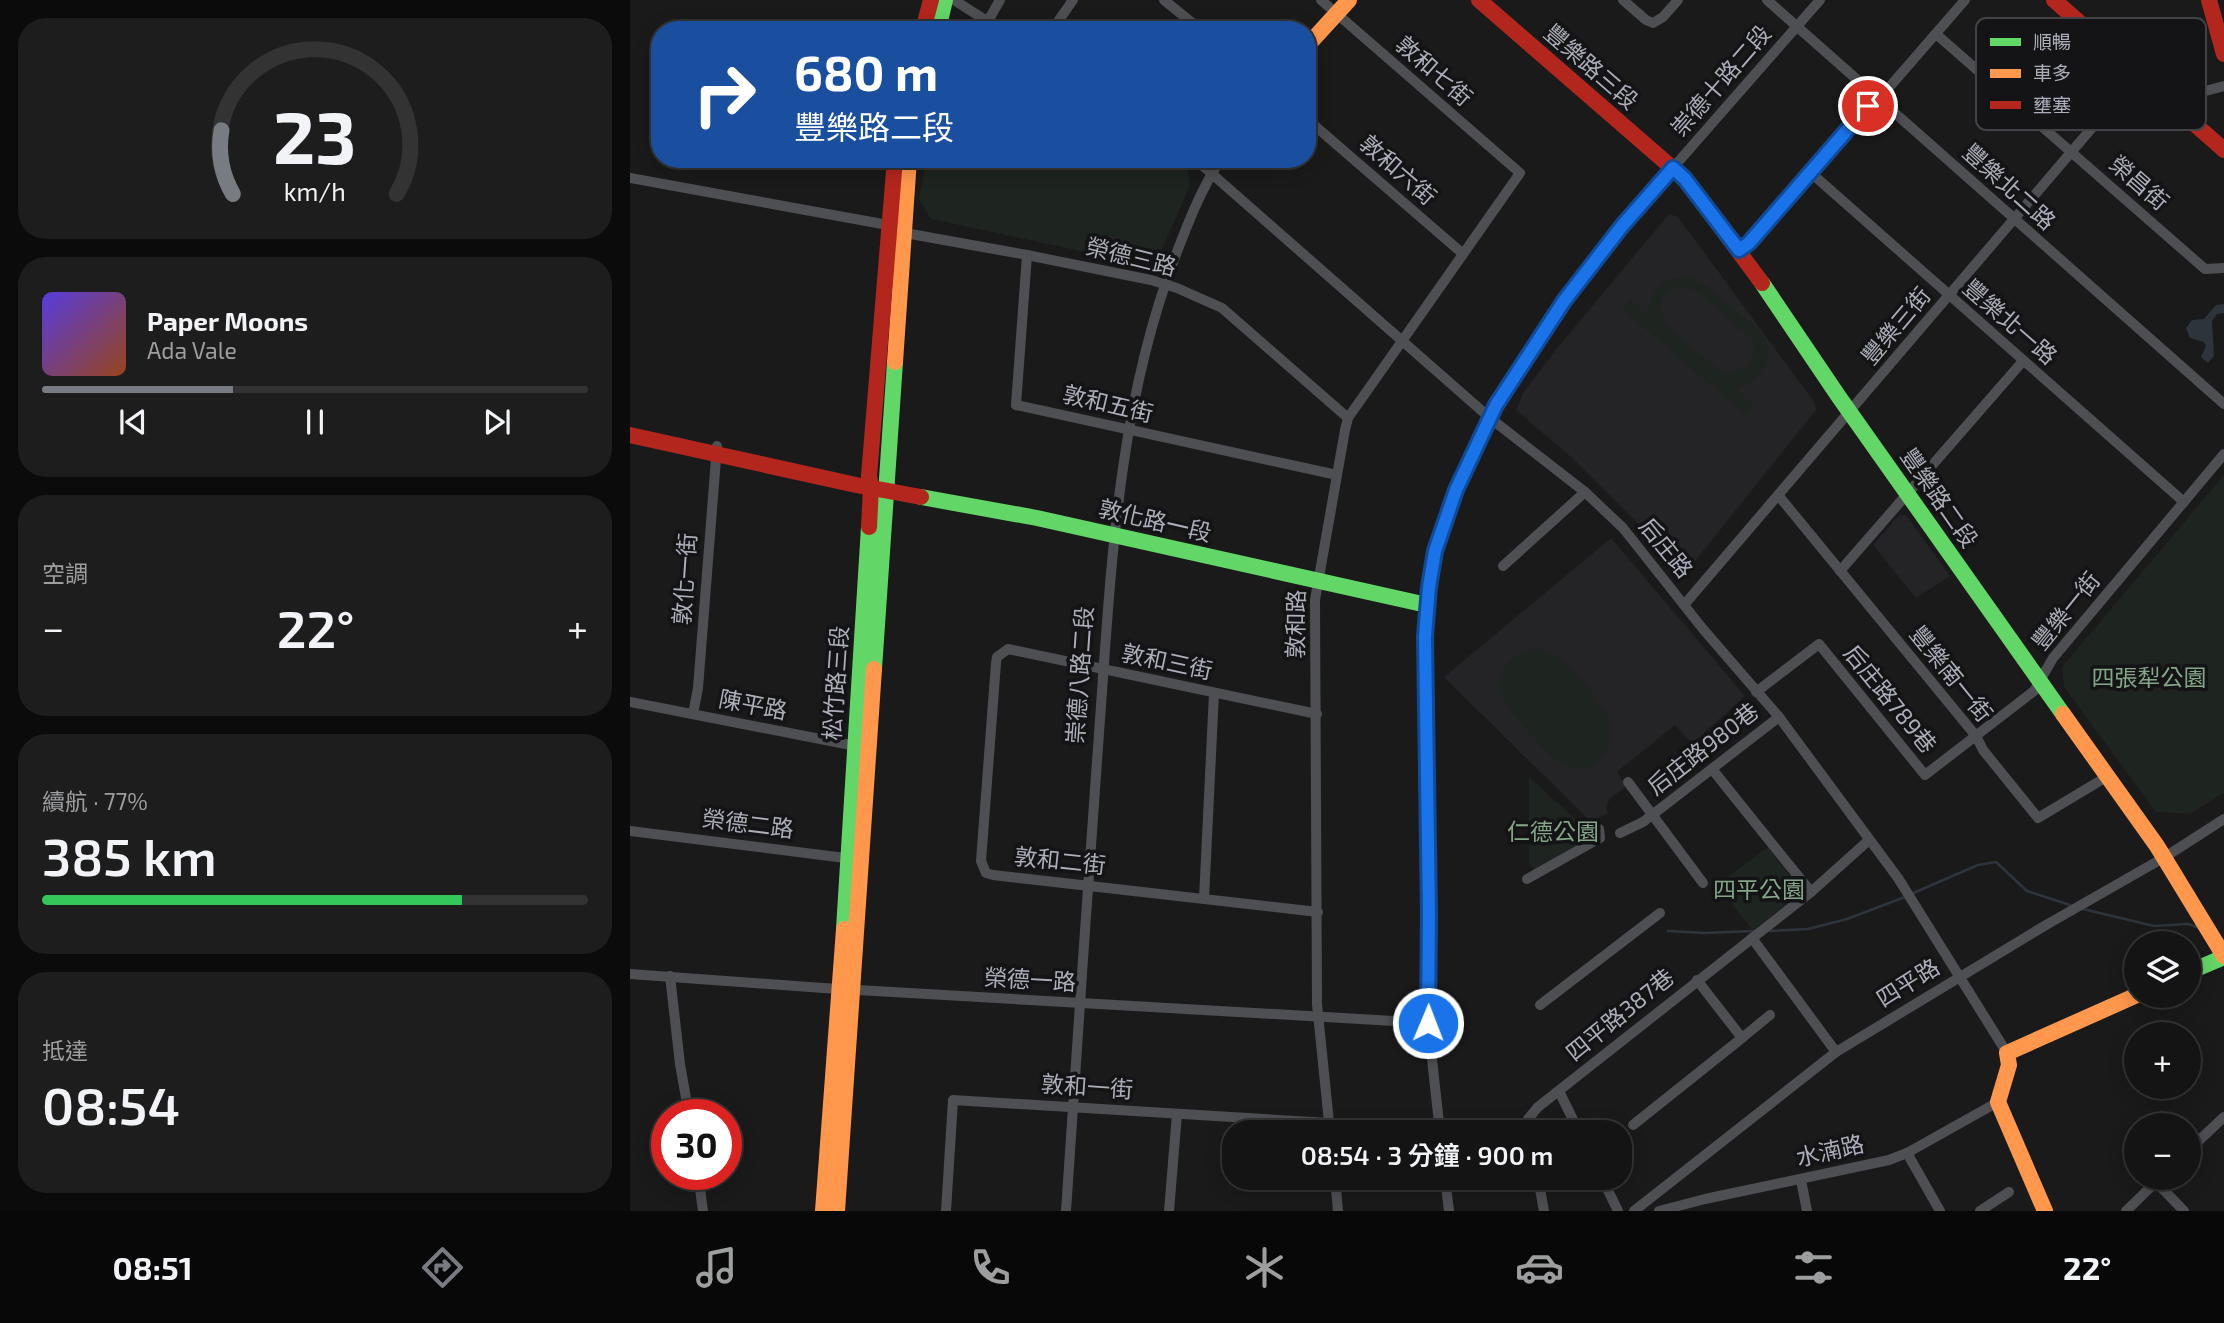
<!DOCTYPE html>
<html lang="zh-TW">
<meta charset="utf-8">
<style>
:root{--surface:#141414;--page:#1d1d1d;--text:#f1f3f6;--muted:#9d9ea0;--line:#333334;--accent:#797b82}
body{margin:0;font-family:"Exo 2","Noto Sans TC",sans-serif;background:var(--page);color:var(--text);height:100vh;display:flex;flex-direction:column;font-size:26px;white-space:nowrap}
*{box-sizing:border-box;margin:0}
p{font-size:23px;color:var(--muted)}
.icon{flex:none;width:38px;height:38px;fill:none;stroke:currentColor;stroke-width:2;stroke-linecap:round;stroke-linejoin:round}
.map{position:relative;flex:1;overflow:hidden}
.details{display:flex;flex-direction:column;gap:18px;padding:18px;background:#0b0b0b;width:630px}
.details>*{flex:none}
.top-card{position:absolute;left:21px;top:21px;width:665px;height:147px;border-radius:28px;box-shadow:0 4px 18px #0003,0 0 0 2px var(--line);background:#1a4fa0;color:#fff;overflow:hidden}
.tools{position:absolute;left:1494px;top:931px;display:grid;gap:14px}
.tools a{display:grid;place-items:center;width:77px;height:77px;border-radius:50%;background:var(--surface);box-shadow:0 4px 18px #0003,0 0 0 2px var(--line);font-size:35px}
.speed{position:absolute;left:21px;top:1099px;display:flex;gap:14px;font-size:35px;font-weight:700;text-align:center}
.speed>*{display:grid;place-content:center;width:91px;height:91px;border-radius:50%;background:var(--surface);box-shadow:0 4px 18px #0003,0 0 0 2px var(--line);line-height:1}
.speed .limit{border:10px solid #d22;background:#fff;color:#111}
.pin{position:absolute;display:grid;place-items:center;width:60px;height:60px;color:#fff;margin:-30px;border:4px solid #fff;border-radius:50%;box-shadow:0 2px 7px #0007}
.me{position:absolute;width:77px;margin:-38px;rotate:1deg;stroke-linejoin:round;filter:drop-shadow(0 0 5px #0008)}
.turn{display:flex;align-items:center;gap:24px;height:147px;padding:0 28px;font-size:32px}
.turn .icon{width:91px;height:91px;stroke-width:2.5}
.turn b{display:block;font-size:49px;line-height:60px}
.big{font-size:52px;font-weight:600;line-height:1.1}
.details .widget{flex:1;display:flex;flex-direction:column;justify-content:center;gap:10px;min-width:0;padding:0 24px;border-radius:28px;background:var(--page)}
.details .dial{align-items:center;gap:0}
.dial svg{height:182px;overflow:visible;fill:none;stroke:var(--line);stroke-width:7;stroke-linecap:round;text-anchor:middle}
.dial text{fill:var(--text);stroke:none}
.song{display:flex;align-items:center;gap:21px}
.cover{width:84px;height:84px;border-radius:10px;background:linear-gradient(135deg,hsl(250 70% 55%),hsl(20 70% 35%))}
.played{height:7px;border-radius:4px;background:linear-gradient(90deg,var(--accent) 35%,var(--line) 35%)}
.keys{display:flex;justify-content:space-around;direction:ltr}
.heat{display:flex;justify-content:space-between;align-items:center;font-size:38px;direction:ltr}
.charge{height:10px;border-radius:5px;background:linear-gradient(90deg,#34c759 77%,var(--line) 0)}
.trip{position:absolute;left:592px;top:1120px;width:410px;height:70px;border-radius:28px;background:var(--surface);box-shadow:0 4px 18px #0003,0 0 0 2px var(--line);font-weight:600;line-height:70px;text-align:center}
.tab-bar{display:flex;height:112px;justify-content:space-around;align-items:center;background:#080808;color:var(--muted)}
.tab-bar .icon{width:49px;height:49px}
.tab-bar .selected{color:var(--accent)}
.tab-bar b{font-size:32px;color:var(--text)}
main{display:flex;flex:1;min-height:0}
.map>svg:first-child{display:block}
.built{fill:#242427}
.green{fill:#1e2420;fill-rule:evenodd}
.water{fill:#2d343c}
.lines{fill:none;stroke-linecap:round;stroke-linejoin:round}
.stream{stroke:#2d343c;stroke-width:2.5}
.street{stroke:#4e4f53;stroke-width:10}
.fast{stroke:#63d668;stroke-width:16}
.slow{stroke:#ff974d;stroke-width:16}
.jam{stroke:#b3261e;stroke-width:16}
.route-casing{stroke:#114b97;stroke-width:18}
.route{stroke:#1a73e8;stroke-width:12}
.labels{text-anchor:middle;stroke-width:7;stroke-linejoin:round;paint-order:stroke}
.street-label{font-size:23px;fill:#acafba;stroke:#141416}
.park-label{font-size:23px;fill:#84a588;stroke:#141416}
.key{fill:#141416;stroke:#424247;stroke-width:2}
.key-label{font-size:19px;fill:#acafba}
</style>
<main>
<section class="details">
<div class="widget dial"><svg viewBox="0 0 100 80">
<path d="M14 69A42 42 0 1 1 86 69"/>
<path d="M14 69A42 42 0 0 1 9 41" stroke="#797b82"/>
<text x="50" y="56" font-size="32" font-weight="700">23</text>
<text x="50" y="72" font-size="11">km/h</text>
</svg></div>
<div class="widget">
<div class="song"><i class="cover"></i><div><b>Paper Moons</b><p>Ada Vale</p></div></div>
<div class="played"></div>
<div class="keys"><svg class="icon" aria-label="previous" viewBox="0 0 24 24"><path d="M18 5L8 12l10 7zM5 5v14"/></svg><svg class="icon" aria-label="pause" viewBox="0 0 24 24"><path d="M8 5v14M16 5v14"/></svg><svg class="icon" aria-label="next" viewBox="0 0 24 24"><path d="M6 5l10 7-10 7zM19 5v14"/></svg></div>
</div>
<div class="widget"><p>空調</p>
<div class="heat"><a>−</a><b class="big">22°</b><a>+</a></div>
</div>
<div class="widget"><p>續航 · 77%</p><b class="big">385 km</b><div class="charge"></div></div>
<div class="widget"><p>抵達</p><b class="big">08:54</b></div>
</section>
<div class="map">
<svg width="1594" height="1211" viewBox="0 0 1594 1211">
<rect width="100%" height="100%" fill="#1a1a1a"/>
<g class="built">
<polygon points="1039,214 1048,217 1185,403 1186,410 1062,565 1048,563 941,457 886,410 893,393 925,351"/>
<polygon points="1269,515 1276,515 1320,576 1286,598 1243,545"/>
<polygon points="981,538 1115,696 1062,744 1045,725 987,772 996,787 980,798 976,808 978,813 961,822 814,677"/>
</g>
<g class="green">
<polygon points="296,159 546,159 558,170 560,186 528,258 516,265 301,219 289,199"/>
<path d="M 1062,277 C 1077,284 1089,297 1101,307 C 1111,316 1123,323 1131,333 C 1151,357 1128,379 1107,390 L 1124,405 L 1116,415 L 992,309 L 1000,300 L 1018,315 C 1019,288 1035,276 1062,277 ZM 1048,287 L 1064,289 L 1119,336 C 1132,353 1118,367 1102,374 L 1092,372 L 1041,330 C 1028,314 1024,293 1048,287 Z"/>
<polygon points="1594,475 1594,793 1560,814 1526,812 1434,687 1432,667"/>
<path d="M 906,648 C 935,651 964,694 979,717 C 984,729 983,742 975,753 C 948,789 918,755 900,733 C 891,723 879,711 873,699 C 863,674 881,651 906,648 Z"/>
<polygon points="899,777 966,838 905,869 899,864"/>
<polygon points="1138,847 1172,892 1123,931 1087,885"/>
</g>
<polygon class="water" points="1594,304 1594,313 1587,314 1582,321 1584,356 1578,363 1571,357 1576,346 1574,342 1560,338 1556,328 1562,320 1574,319 1586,305"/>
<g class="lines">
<g class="stream">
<polyline points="1281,894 1348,865 1366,862 1397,891 1440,905"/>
<polyline points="1453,909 1524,926 1558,924 1570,928"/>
<polyline points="1038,931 1075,933 1123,931"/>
<polyline points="1140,931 1178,929 1217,919 1275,897"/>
</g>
<g class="street">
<polyline points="324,0 371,30"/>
<polyline points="534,0 571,30"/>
<polyline points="691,0 890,173 718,418 715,430 685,600 687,1004 700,1132"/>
<polyline points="993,0 1016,20 1023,23 1033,17 1048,0"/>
<polyline points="1137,0 1594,404"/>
<polyline points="358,21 370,0"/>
<polyline points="422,30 443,0"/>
<polyline points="1306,34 1575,269 1594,268"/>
<polyline points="1544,105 1560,95 1594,86"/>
<polyline points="677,119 832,253"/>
<polyline points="565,159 860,418 955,492 993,528 1073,629 1149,717 1268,878 1377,1053"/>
<polyline points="1180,172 1554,502"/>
<polyline points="0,178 258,225"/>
<polyline points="275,233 397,255 521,280 547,288 592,308 718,418"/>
<polyline points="1109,250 1119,243 1238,106 1249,99 1335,0"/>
<polyline points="397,255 386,405 707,475"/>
<polyline points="1148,495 1346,736 1353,750 1408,818 1478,776"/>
<polyline points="873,566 955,492"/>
<polyline points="1210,571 1393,361"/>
<polyline points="1054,605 1508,74"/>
<polyline points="1126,692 1189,644 1295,775 1404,691 1423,658 1594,454"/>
<polyline points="0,702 231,747"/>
<polyline points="63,714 68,688 87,446"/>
<polyline points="687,714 378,649 367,657 366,663 351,861 356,873 363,875 688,912"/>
<polyline points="1082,769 1159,865"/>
<polyline points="998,782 1073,883"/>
<polyline points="0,831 223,859"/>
<polyline points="990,833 1013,822 1149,717"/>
<polyline points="1160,866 1181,892"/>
<polyline points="897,879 970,838 969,829"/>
<polyline points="574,899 584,693"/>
<polyline points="1122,938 1206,1052"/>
<polyline points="0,974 193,988 798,1023"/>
<polyline points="40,976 50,1064 59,1115"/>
<polyline points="910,1005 1030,913"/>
<polyline points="1112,1038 1140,1015"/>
<polyline points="929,1091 949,1132"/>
<polyline points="1003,1125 1112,1038 1067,980"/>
<polyline points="810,1132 798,1023 799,913 795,636 799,587 805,551 826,490 866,405 934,301 992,226 1190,0"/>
<polyline points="900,1132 898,1119 908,1107 1181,892 1239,840"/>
<polyline points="1559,1150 1594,1117"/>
<polyline points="1277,1153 1310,1211"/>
<polyline points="68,1174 73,1211"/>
<polyline points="705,1178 708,1211"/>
<polyline points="815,1178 819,1211"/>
<polyline points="908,1178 914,1211"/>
<polyline points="972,1178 988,1211"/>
<polyline points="1171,1180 1177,1211"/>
<polyline points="1526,1182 1554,1211"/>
<polyline points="316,1211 323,1100 699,1123"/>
<path d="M 436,1211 C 447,1052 457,892 469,733 C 481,572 487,409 545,257 C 558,223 571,189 591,159"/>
<polyline points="539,1211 547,1114"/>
<polyline points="1004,1211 1206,1052 1416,925 1535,857 1594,819"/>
<polyline points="1029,1211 1075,1199 1259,1160 1277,1153 1368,1102"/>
<polyline points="1350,1211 1379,1192"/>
<polyline points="1496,1211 1530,1178"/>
</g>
<g class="fast">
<polyline points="308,30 315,0"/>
<polyline points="1132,283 1209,397 1433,714"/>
<polyline points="291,497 407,518 797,605"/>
<polyline points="244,669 265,362"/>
<polyline points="214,929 239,527"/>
<polyline points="1559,972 1594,957"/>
</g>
<g class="slow">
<polyline points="677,46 719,0"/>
<polyline points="265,362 279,159"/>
<polyline points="1433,714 1527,846 1594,956"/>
<polyline points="193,1211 214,929"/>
<polyline points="207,1211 244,669"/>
<polyline points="1415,1211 1368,1102 1379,1065 1377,1053 1507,995"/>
</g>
<g class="jam">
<polyline points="849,0 1055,179 1132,283"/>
<polyline points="1424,0 1594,150"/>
<polyline points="1579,0 1594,54"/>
<polyline points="293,30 301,0"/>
<polyline points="0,435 226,485 291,497"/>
<polyline points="239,527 241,487 239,476 265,159"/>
</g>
</g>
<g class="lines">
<defs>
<polyline id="route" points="798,1023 799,914 795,636 799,587 805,551 826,490 866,405 934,301 992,226 1043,168 1055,179 1109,250 1119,243 1238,106"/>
</defs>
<use href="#route" class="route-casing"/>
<use href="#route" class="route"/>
</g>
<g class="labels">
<g class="street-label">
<text transform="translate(961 67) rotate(41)" y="8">豐樂路三段</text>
<text transform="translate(804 71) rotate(41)" y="8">敦和七街</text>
<text transform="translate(1091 81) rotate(-49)" y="8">崇德十路二段</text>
<text transform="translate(768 170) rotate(41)" y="8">敦和六街</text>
<text transform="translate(1509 183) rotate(41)" y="8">榮昌街</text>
<text transform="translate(1379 187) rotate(42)" y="8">豐樂北二路</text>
<text transform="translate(501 257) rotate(14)" y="8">榮德三路</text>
<text transform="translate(1380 322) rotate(41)" y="8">豐樂北一路</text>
<text transform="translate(1266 326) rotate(-50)" y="8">豐樂三街</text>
<text transform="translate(478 404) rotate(13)" y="8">敦和五街</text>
<text transform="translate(1309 498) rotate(55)" y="8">豐樂路二段</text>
<text transform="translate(525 521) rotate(13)" y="8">敦化路一段</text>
<text transform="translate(1036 548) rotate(51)" y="8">后庄路</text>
<text transform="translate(55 579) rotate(-86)" y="8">敦化一街</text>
<text transform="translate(1436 611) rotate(-51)" y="8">豐樂一街</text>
<text transform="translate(666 624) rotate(-89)" y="8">敦和路</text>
<text transform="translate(537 662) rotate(12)" y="8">敦和三街</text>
<text transform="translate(1321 674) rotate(51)" y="8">豐樂南一街</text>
<text transform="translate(450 675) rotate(-86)" y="8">崇德八路二段</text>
<text transform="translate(206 683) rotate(-86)" y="8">松竹路三段</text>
<text transform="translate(1260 699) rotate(51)" y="8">后庄路789巷</text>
<text transform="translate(123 705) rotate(11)" y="8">陳平路</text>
<text transform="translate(1073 749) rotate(-38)" y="8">后庄路980巷</text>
<text transform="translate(118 824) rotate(7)" y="8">榮德二路</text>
<text transform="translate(430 861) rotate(6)" y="8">敦和二街</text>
<text transform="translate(400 980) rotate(3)" y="8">榮德一路</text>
<text transform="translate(1278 983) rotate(-32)" y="8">四平路</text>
<text transform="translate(990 1015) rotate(-39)" y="8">四平路387巷</text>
<text transform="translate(457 1087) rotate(4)" y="8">敦和一街</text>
<text transform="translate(1200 1151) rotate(-13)" y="8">水湳路</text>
</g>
<g class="park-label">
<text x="1519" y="686">四張犁公園</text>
<text x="923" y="840">仁德公園</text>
<text x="1129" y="898">四平公園</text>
</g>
</g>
<rect x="1346" y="18" width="230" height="112" rx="10" class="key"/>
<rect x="1360" y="38" width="31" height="8" fill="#63d668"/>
<rect x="1360" y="69" width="31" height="9" fill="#ff974d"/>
<rect x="1360" y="101" width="31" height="8" fill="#b3261e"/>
<g class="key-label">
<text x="1403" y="49">順暢</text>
<text x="1403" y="80">車多</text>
<text x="1403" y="112">壅塞</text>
</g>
</svg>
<div class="tools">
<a><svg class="icon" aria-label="layers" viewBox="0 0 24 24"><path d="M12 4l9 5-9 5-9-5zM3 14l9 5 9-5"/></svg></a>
<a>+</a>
<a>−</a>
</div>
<div class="speed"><div class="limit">30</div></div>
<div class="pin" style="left:1238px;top:106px;background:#d93025"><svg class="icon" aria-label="arrive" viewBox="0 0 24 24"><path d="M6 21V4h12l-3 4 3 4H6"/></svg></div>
<svg class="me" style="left:798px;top:1023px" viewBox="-20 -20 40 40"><circle r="17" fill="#1a73e8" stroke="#fff" stroke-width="3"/><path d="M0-11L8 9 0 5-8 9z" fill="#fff"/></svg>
<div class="trip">08:54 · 3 分鐘 · 900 m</div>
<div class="top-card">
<div class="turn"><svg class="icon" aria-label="right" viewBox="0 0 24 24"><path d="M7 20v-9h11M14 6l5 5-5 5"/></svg><div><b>680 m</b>豐樂路二段</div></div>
</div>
</div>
</main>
<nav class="tab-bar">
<b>08:51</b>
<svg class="icon selected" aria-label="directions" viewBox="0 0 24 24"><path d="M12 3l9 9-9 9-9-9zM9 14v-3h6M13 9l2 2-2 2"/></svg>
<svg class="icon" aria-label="music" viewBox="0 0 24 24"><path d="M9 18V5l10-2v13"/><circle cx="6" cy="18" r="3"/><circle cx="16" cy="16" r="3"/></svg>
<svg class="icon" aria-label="phone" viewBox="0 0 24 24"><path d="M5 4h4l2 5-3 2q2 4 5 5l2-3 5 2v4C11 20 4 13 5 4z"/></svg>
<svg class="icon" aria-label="climate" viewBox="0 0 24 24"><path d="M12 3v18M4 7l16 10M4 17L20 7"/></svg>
<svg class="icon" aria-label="car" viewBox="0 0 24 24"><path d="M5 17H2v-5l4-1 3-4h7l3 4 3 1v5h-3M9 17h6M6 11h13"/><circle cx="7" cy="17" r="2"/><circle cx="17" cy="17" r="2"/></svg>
<svg class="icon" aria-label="filters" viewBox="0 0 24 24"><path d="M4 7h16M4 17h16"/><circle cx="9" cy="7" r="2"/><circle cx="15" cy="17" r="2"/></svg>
<b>22°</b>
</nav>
